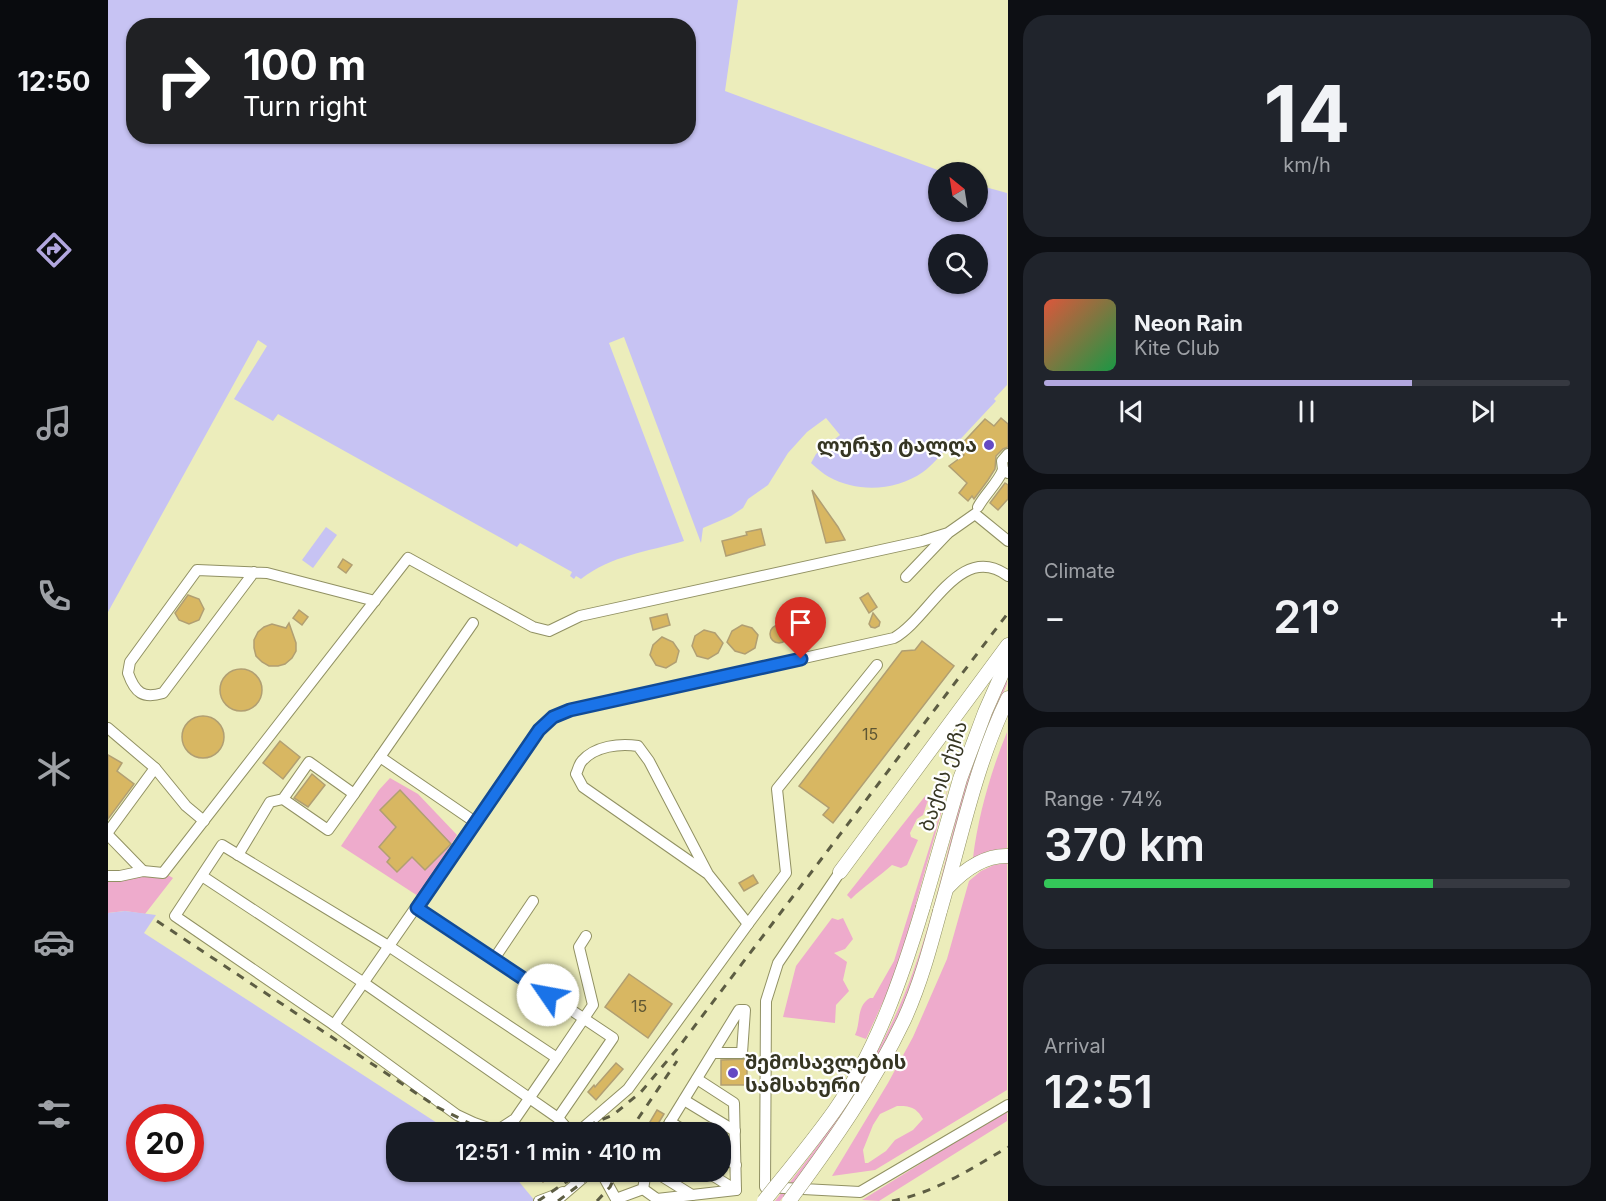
<!DOCTYPE html>
<meta charset="utf-8">
<style>
:root{--surface:#171b24;--page:#20242c;--text:#f1f3f6;--muted:#9ea1a6;--line:#363941;--accent:#b2a7df}
body{margin:0;font-family:Inter,"Noto Sans Georgian",sans-serif;background:var(--page);color:var(--text);height:100vh;display:flex;flex-direction:column;font-size:22px;white-space:nowrap}
*{box-sizing:border-box;margin:0}
p{font-size:20px;color:var(--muted)}
.icon{flex:none;width:33px;height:33px;fill:none;stroke:currentColor;stroke-width:2;stroke-linecap:round;stroke-linejoin:round}
.map{position:relative;flex:1;overflow:hidden}
.drawer{display:flex;flex-direction:column;gap:15px;padding:15px;background:#0d0f14;width:598px}
.drawer>*{flex:none}
.banner{position:absolute;left:18px;top:18px;width:570px;height:126px;border-radius:24px;box-shadow:0 2px 4px #0004;background:#202124;color:#fff;overflow:hidden}
.needle{width:39px;rotate:330deg}
.buttons{position:absolute;left:820px;top:162px;display:grid;gap:12px}
.buttons a{display:grid;place-items:center;width:60px;height:60px;border-radius:50%;background:var(--surface);box-shadow:0 2px 4px #0004;font-size:30px}
.speed{position:absolute;left:18px;top:1104px;display:flex;gap:12px;font-size:30px;font-weight:700;text-align:center}
.speed>*{display:grid;place-content:center;width:78px;height:78px;border-radius:50%;background:var(--surface);box-shadow:0 2px 4px #0004;line-height:1}
.speed .limit{border:9px solid #d22;background:#fff;color:#111}
.pin{position:absolute;display:grid;place-items:center;width:51px;height:51px;color:#fff;margin:-62px -26px;border-radius:50% 50% 50% 0;rotate:-45deg;box-shadow:0 0 6px #0007}
.pin .icon{rotate:45deg}
.me{position:absolute;width:66px;margin:-33px;rotate:303deg;stroke-linejoin:round;filter:drop-shadow(0 0 4px #0008)}
.turn{display:flex;align-items:center;gap:21px;height:126px;padding:0 18px;font-size:27px}
.turn .icon{width:78px;height:78px;stroke-width:2.5}
.turn b{display:block;font-size:42px;line-height:51px}
.big{font-size:45px;font-weight:600;line-height:1.1}
.drawer .widget{flex:1;display:flex;flex-direction:column;justify-content:center;gap:9px;min-width:0;padding:0 21px;border-radius:24px;background:var(--page)}
.drawer .dial{align-items:center;gap:0}
.dial b{font-size:78px;line-height:1}
.song{display:flex;align-items:center;gap:18px}
.cover{width:72px;height:72px;border-radius:9px;background:linear-gradient(135deg,hsl(10 70% 55%),hsl(140 70% 35%))}
.played{height:6px;border-radius:3px;background:linear-gradient(90deg,var(--accent) 70%,var(--line) 70%)}
.keys{display:flex;justify-content:space-around;direction:ltr}
.heat{display:flex;justify-content:space-between;align-items:center;font-size:33px;direction:ltr}
.charge{height:9px;border-radius:4px;background:linear-gradient(90deg,#34c759 74%,var(--line) 0)}
.trip{position:absolute;left:278px;top:1122px;width:345px;height:60px;border-radius:24px;background:var(--surface);box-shadow:0 2px 4px #0004;font-weight:600;line-height:60px;text-align:center}
main{display:flex;flex:1;min-height:0}
.tab-bar{display:flex;flex-direction:column;width:108px;justify-content:space-around;align-items:center;background:#090b0e;color:var(--muted)}
.tab-bar .icon{width:42px;height:42px}
.tab-bar .on{color:var(--accent)}
.tab-bar b{font-size:27px;color:var(--text)}
.map>svg:first-child{display:block}
.green{fill:#eeabcc;fill-rule:evenodd}
.water{fill:#c7c3f3;fill-rule:evenodd}
.building{fill:#d8b762;stroke:#b19f72;stroke-width:1.5}
.lines{fill:none;stroke-linecap:round;stroke-linejoin:round}
.minor-casing{stroke:#919163;stroke-width:12}
.major-casing{stroke:#919163;stroke-width:15}
.minor{stroke:#fff;stroke-width:10}
.major{stroke:#fff;stroke-width:14}
.rail{stroke:#5d5d43;stroke-width:3;stroke-dasharray:8 8;stroke-linecap:butt}
.major-bridge-casing{stroke:#919163;stroke-width:15;stroke-linecap:butt}
.major-bridge{stroke:#fff;stroke-width:14}
.route-casing{stroke:#114b97;stroke-width:15}
.route{stroke:#1a73e8;stroke-width:10}
.poi-dot{fill:#654ac3;stroke:#fff;stroke-width:2}
.labels{text-anchor:middle;stroke-width:4.5;stroke-linejoin:round;paint-order:stroke}
.number-label{font-size:16px;fill:#5e5633}
.poi-label{font-size:20px;font-weight:bold;fill:#363623;stroke:#fff;text-anchor:end}
.street-label{font-size:20px;fill:#363623;stroke:#fff}
</style>
<main>
<nav class="tab-bar">
<b>12:50</b>
<svg class="icon on" aria-label="directions" viewBox="0 0 24 24"><path d="M12 3l9 9-9 9-9-9zM9 14v-3h6M13 9l2 2-2 2"/></svg>
<svg class="icon" aria-label="music" viewBox="0 0 24 24"><path d="M9 18V5l10-2v13"/><circle cx="6" cy="18" r="3"/><circle cx="16" cy="16" r="3"/></svg>
<svg class="icon" aria-label="phone" viewBox="0 0 24 24"><path d="M5 4h4l2 5-3 2q2 4 5 5l2-3 5 2v4C11 20 4 13 5 4z"/></svg>
<svg class="icon" aria-label="climate" viewBox="0 0 24 24"><path d="M12 3v18M4 7l16 10M4 17L20 7"/></svg>
<svg class="icon" aria-label="car" viewBox="0 0 24 24"><path d="M5 17H2v-5l4-1 3-4h7l3 4 3 1v5h-3M9 17h6M6 11h13"/><circle cx="7" cy="17" r="2"/><circle cx="17" cy="17" r="2"/></svg>
<svg class="icon" aria-label="filters" viewBox="0 0 24 24"><path d="M4 7h16M4 17h16"/><circle cx="9" cy="7" r="2"/><circle cx="15" cy="17" r="2"/></svg>
</nav>
<div class="map">
<svg width="900" height="1201" viewBox="0 0 900 1201">
<rect width="100%" height="100%" fill="#ecedbb"/>
<g class="green">
<path d="M 899,673 L 899,684 L 879,732 L 821,936 L 790,1020 L 762,1074 L 697,1169 L 672,1201 L 667,1201 C 724,1131 774,1058 805,972 C 826,915 838,855 854,797 C 867,754 883,714 899,673 Z"/>
<path d="M 899,732 L 899,848 L 880,851 L 865,858 C 870,816 883,771 899,732 Z"/>
<polygon points="282,778 310,794 349,835 310,896 233,846 271,790"/>
<path d="M 843,778 L 794,953 L 781,989 L 758,1039 L 747,1035 C 753,1023 748,1006 762,998 L 765,998 L 786,961 Z"/>
<path d="M 818,795 L 821,797 L 815,815 L 809,819 L 802,833 L 803,837 L 810,840 L 799,865 L 793,868 L 784,865 C 771,877 756,886 743,899 L 739,895 Z"/>
<path d="M 899,863 L 899,1090 L 767,1170 L 724,1176 L 780,1083 L 805,1037 L 839,959 L 861,881 L 873,871 L 886,865 ZM 789,1106 C 802,1106 808,1107 815,1119 L 805,1130 L 787,1140 L 778,1151 L 760,1163 L 757,1163 L 755,1150 L 765,1125 L 772,1114 Z"/>
<polygon points="0,874 58,874 65,878 37,914 17,911 0,913"/>
<polygon points="724,918 730,920 735,918 745,939 737,949 726,953 739,962 735,980 741,991 728,1005 727,1023 675,1017 688,966"/>
<polygon points="899,1110 899,1121 771,1201 754,1200"/>
</g>
<g class="water">
<path d="M 0,0 L 630,0 L 617,91 L 835,172 L 831,172 L 831,212 L 870,212 L 870,185 L 899,193 L 899,385 L 886,399 L 888,401 L 845,447 L 842,445 C 833,454 825,465 815,472 C 788,491 750,493 721,477 C 715,474 709,468 703,463 L 708,454 L 732,435 L 718,418 L 699,432 L 680,453 L 660,485 L 640,499 L 635,508 L 623,516 L 595,528 L 593,543 L 516,337 L 501,343 L 576,541 C 539,552 504,555 473,579 L 468,576 L 466,579 L 462,576 L 464,572 L 412,543 L 409,547 L 170,414 L 165,421 L 126,399 L 159,346 L 150,340 L 0,612 ZM 26,26 L 580,26 L 580,136 L 26,136 ZM 831,244 L 870,244 L 870,284 L 831,284 Z"/>
<polygon points="218,527 229,535 205,568 194,560"/>
<path d="M 17,911 L 48,915 L 36,933 L 343,1132 L 288,1132 L 288,1172 L 403,1172 L 427,1201 L 0,1201 L 0,913 ZM 32,1118 L 82,1118 L 82,1168 L 32,1168 Z"/>
</g>
<g class="building">
<polygon points="893,418 900,424 900,447 895,449 888,456 887,469 880,480 866,499 864,496 860,501 851,493 859,483 841,466 856,455 849,449 877,419 886,426"/>
<polygon points="897,483 900,485 900,499 890,510 882,503"/>
<polygon points="704,490 730,527 737,540 718,543"/>
<polygon points="653,529 657,545 618,556 614,541 639,535 638,532"/>
<polygon points="235,559 244,565 238,573 230,567"/>
<polygon points="760,593 769,607 761,613 752,598"/>
<polygon points="80,595 91,599 96,609 91,620 81,624 71,620 67,613"/>
<polygon points="191,610 200,617 194,625 185,618"/>
<polygon points="765,613 772,622 771,626 767,628 763,627 761,624"/>
<polygon points="559,614 562,625 545,630 542,618"/>
<polygon points="181,623 188,643 188,651 184,658 177,664 170,666 161,666 154,662 148,656 146,648 146,640 150,632 156,627 164,624 178,628"/>
<circle cx="671" cy="634" r="9"/>
<polygon points="634,625 644,628 650,635 647,648 637,654 627,651 619,642 624,631"/>
<polygon points="596,630 607,633 615,643 610,653 600,659 589,656 584,646 587,636"/>
<polygon points="554,637 565,642 571,651 568,662 558,668 548,665 542,655 545,645"/>
<polygon points="814,641 846,666 725,823 715,815 721,808 691,786 794,651 807,650"/>
<circle cx="133" cy="690" r="21"/>
<circle cx="95" cy="737" r="21"/>
<polygon points="172,741 192,757 175,779 155,763"/>
<polygon points="0,755 14,763 9,771 26,784 0,819"/>
<polygon points="204,774 217,785 200,807 186,798"/>
<polygon points="292,790 343,844 317,870 304,857 289,872 279,862 282,858 271,847 288,827 272,810"/>
<polygon points="645,875 650,883 636,891 631,883"/>
<polygon points="521,974 564,1004 540,1038 497,1007"/>
<polygon points="639,1059 639,1085 613,1085 613,1060"/>
<polygon points="508,1063 515,1069 488,1100 480,1092 486,1085 487,1087"/>
<polygon points="549,1110 556,1114 545,1132 536,1132"/>
<polygon points="427,1172 449,1172 435,1182"/>
</g>
<g class="lines">
<defs>
<g id="minor">
<polyline points="895,470 894,461 900,454"/>
<path d="M 870,507 C 877,494 889,484 895,470 L 900,473"/>
<path d="M 146,572 L 55,693 C 35,699 27,693 20,673 L 22,662 L 89,570 L 159,573 L 267,601"/>
<polyline points="798,577 839,534"/>
<polyline points="0,728 47,768 78,806 96,821"/>
<polyline points="272,757 365,623"/>
<polyline points="246,794 272,757 367,822"/>
<polyline points="0,832 47,768"/>
<polyline points="0,835 35,871"/>
<polygon points="114,845 282,947 449,1058 407,1119 393,1128 380,1128 366,1123 349,1115 226,1025 67,916"/>
<polyline points="130,855 162,802 175,799 201,762 246,794 220,830 175,799"/>
<polyline points="732,872 670,963 658,1001 657,1187 752,1192 900,1105"/>
<polyline points="0,876 12,876 35,871 55,873 300,558 425,627 441,631 472,616 814,541 840,533 867,514 900,541"/>
<polyline points="94,876 256,983 450,1118 462,1132"/>
<polyline points="309,907 505,1038 450,1118"/>
<polyline points="640,924 678,873 669,789 769,665"/>
<polyline points="386,959 425,901"/>
<path d="M 226,1025 L 431,730 L 445,717 L 462,710 L 786,638 C 822,618 852,540 900,576"/>
<polyline points="449,1058 485,1005 471,947 478,936"/>
<polyline points="576,1100 627,1131"/>
<polyline points="562,1122 579,1132"/>
<path d="M 470,1132 L 520,1089 L 640,924 L 600,874 L 475,787 L 468,774 C 470,770 471,764 474,761 C 487,746 512,743 530,746 L 541,761 L 600,874"/>
<polyline points="556,1132 631,1010 637,1010 634,1053 605,1053"/>
<polyline points="612,1154 628,1165"/>
<polyline points="493,1172 509,1201"/>
<polyline points="547,1172 584,1195"/>
<polyline points="599,1172 628,1190"/>
<polyline points="535,1189 549,1199 628,1190 626,1103 589,1079"/>
<polyline points="508,1199 535,1189 538,1172"/>
<polyline points="431,1201 455,1192"/>
<polyline points="448,1201 482,1172"/>
</g>
<g id="major">
<polyline points="732,872 900,645"/>
<path d="M 840,887 C 855,871 876,855 900,856"/>
<polyline points="815,907 852,779 877,712 900,660"/>
<path d="M 832,911 C 853,839 867,766 900,698"/>
</g>
</defs>
<use href="#minor" class="minor-casing"/>
<use href="#major" class="major-casing"/>
<use href="#minor" class="minor"/>
<use href="#major" class="major"/>
<g class="rail">
<polyline points="49,921 329,1107 371,1128 388,1132"/>
<polyline points="465,1132 505,1115 533,1092 570,1048 900,613"/>
<polyline points="521,1132 569,1061"/>
<polyline points="430,1201 473,1172"/>
<polyline points="450,1201 488,1172"/>
<polyline points="489,1201 502,1187 509,1172"/>
<path d="M 784,1201 C 826,1193 863,1169 900,1147"/>
</g>
<defs>
<g id="major-bridge">
<path d="M 656,1201 C 680,1171 705,1141 727,1110 C 769,1050 794,977 815,907"/>
<path d="M 681,1201 C 724,1143 765,1085 796,1020 C 812,985 822,948 832,911"/>
</g>
</defs>
<use href="#major-bridge" class="major-bridge-casing"/>
<use href="#major-bridge" class="major-bridge"/>
</g>
<g class="lines">
<defs>
<polyline id="route" points="440,995 309,908 431,730 445,717 462,710 693,659"/>
</defs>
<use href="#route" class="route-casing"/>
<use href="#route" class="route"/>
</g>
<g class="poi-dot">
<circle cx="881" cy="445" r="6"/>
<circle cx="625" cy="1073" r="6"/>
</g>
<g class="labels">
<g class="number-label">
<text x="762" y="740">15</text>
<text x="531" y="1012">15</text>
</g>
<g class="poi-label">
<text x="869" y="452">ლურჯი ტალღა</text>
<text x="637" y="1069" text-anchor="start">შემოსავლების<tspan x="637" dy="23">სამსახური</tspan></text>
</g>
<g class="street-label">
<text transform="translate(835 776) rotate(-72)" y="7">ბაქოს ქუჩა</text>
</g>
</g>
</svg>
<div class="buttons">
<a><svg class="needle" viewBox="-14 -14 28 28"><path d="M0-13l5 13h-10z" fill="#e53935"/><path d="M0 13l5-13h-10z" fill="#9ea1a6"/></svg></a>
<a><svg class="icon" aria-label="search" viewBox="0 0 24 24"><circle cx="10" cy="10" r="6"/><path d="M15 15l6 6"/></svg></a>
</div>
<div class="speed"><div class="limit">20</div></div>
<div class="pin" style="left:693px;top:659px;background:#d93025"><svg class="icon" aria-label="arrive" viewBox="0 0 24 24"><path d="M6 21V4h12l-3 4 3 4H6"/></svg></div>
<svg class="me" style="left:440px;top:995px" viewBox="-20 -20 40 40"><circle r="19" fill="#fff"/><path d="M0-13L10 11 0 6-10 11z" fill="#1a73e8"/></svg>
<div class="trip">12:51 · 1 min · 410 m</div>
<div class="banner">
<div class="turn"><svg class="icon" aria-label="right" viewBox="0 0 24 24"><path d="M7 20v-9h11M14 6l5 5-5 5"/></svg><div><b>100 m</b>Turn right</div></div>
</div>
</div>
<section class="drawer">
<div class="widget dial"><b>14</b><p>km/h</p></div>
<div class="widget">
<div class="song"><i class="cover"></i><div><b>Neon Rain</b><p>Kite Club</p></div></div>
<div class="played"></div>
<div class="keys"><svg class="icon" aria-label="previous" viewBox="0 0 24 24"><path d="M18 5L8 12l10 7zM5 5v14"/></svg><svg class="icon" aria-label="pause" viewBox="0 0 24 24"><path d="M8 5v14M16 5v14"/></svg><svg class="icon" aria-label="next" viewBox="0 0 24 24"><path d="M6 5l10 7-10 7zM19 5v14"/></svg></div>
</div>
<div class="widget"><p>Climate</p>
<div class="heat"><a>−</a><b class="big">21°</b><a>+</a></div>
</div>
<div class="widget"><p>Range · 74%</p><b class="big">370 km</b><div class="charge"></div></div>
<div class="widget"><p>Arrival</p><b class="big">12:51</b></div>
</section>
</main>
